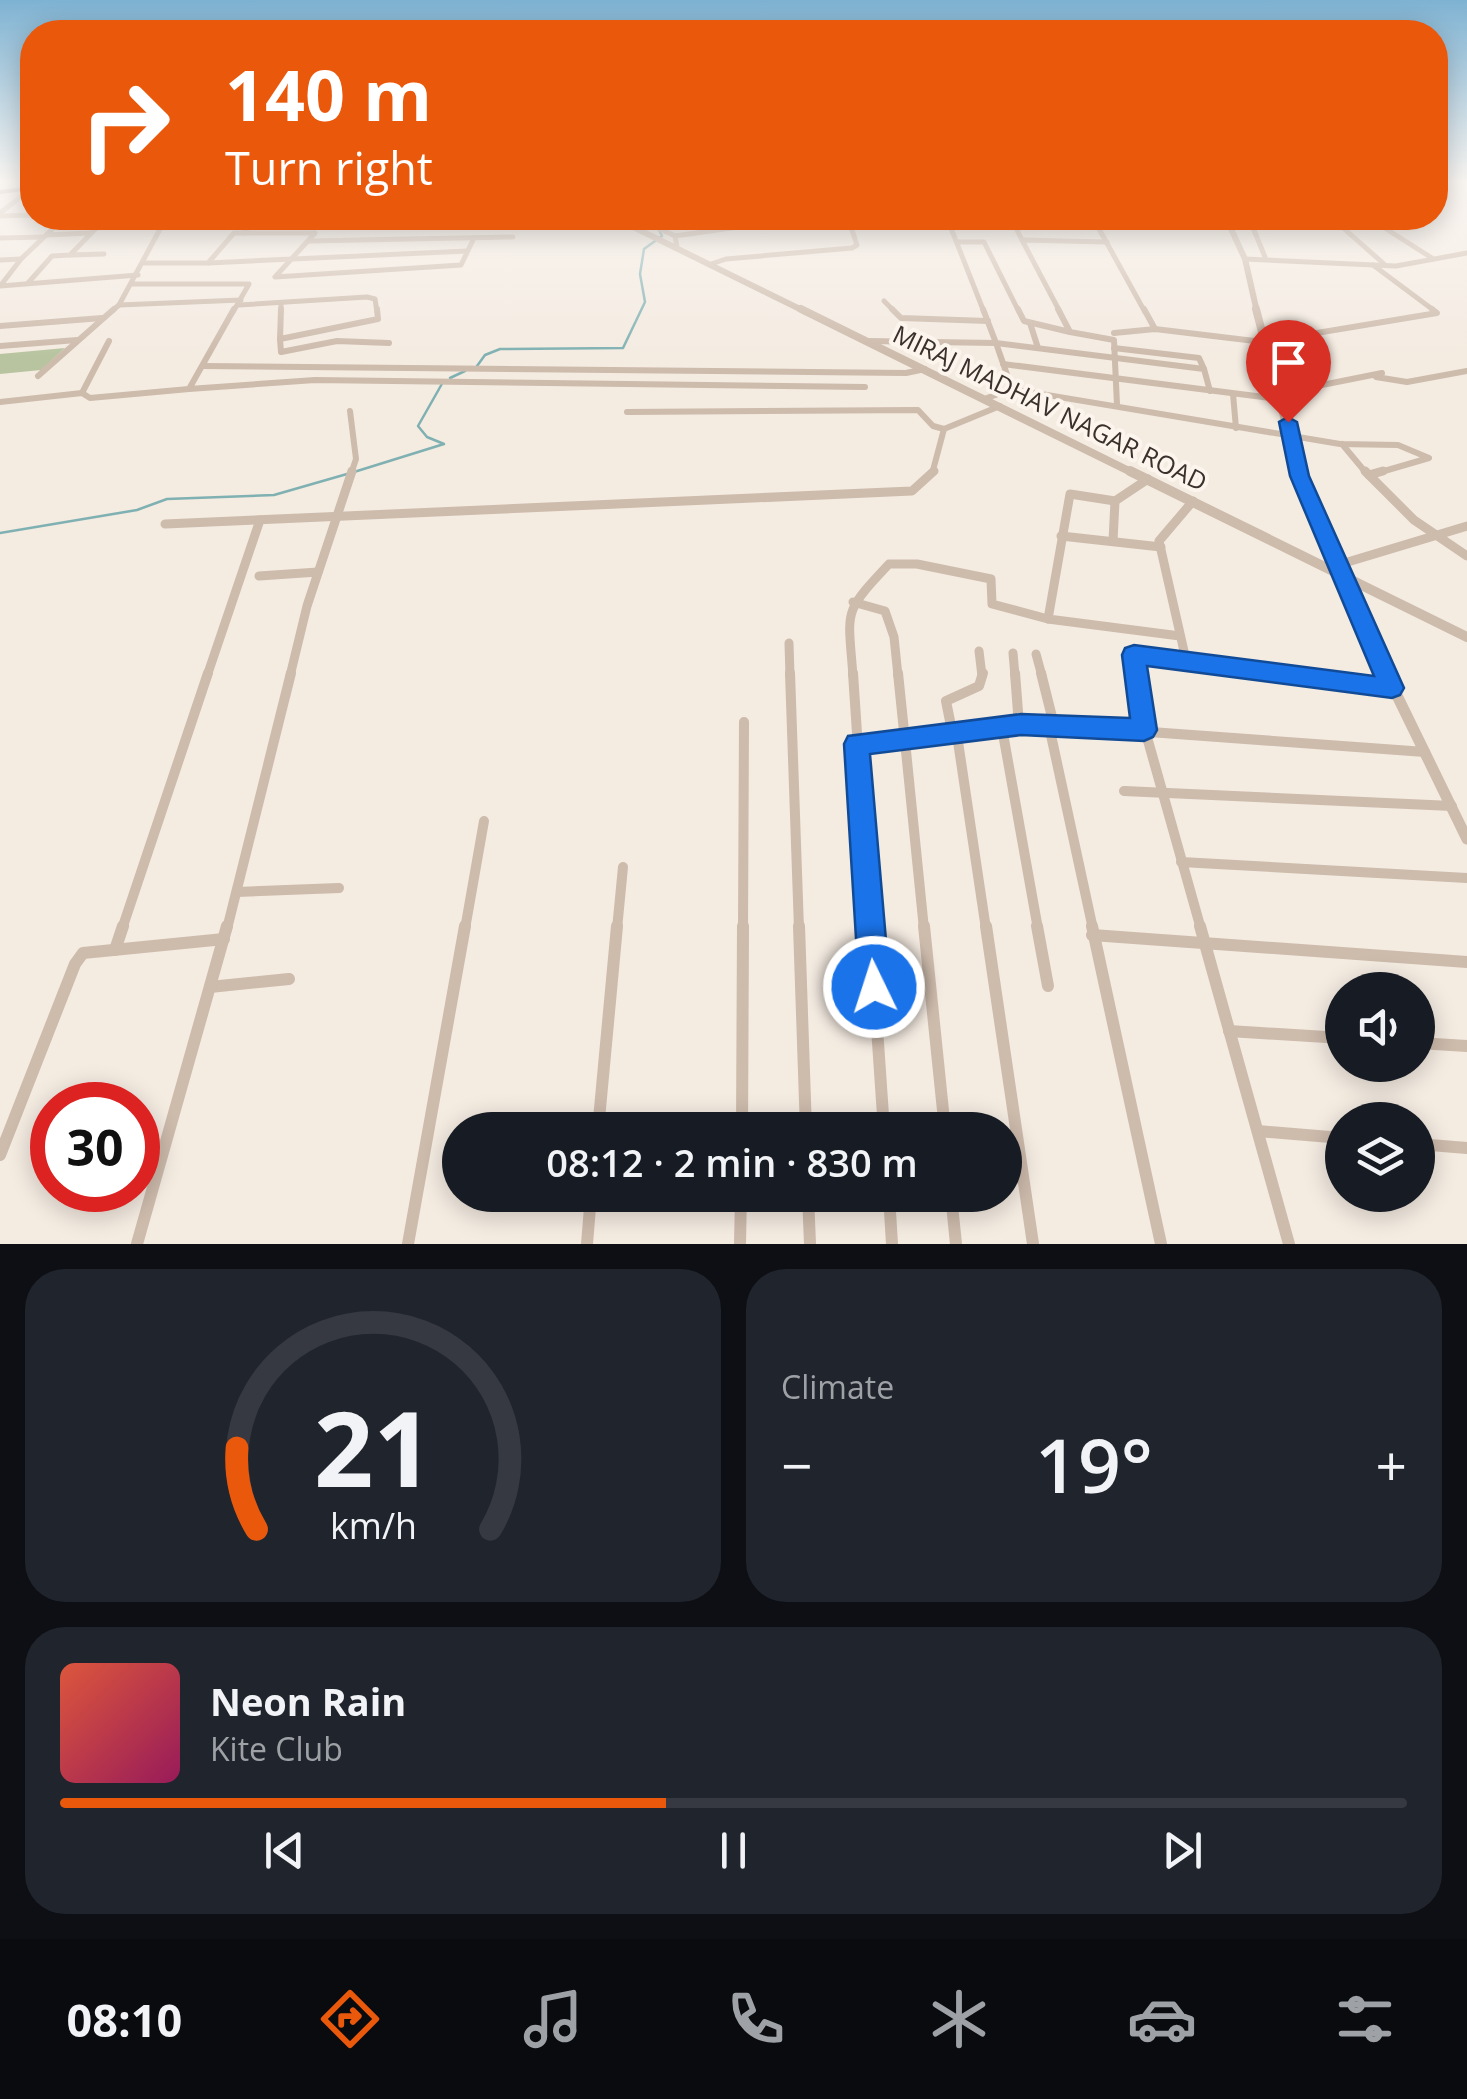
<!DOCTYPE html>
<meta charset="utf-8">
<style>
:root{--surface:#171b24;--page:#20242c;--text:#f1f3f6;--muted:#9ea1a6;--line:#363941;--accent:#ea580c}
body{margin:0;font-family:"Open Sans",sans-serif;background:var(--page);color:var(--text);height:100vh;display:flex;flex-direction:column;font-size:38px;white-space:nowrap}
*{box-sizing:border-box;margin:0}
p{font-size:32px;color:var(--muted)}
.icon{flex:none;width:55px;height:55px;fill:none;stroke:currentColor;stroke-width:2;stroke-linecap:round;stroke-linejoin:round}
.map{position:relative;height:1244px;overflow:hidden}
.sheet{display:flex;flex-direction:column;gap:25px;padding:25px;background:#0d0f14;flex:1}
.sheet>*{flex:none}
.hud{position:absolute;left:20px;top:20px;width:1428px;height:210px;border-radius:40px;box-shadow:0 5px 25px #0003;background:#ea580c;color:#fff;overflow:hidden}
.buttons{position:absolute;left:1325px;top:972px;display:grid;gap:20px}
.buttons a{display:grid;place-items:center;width:110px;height:110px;border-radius:50%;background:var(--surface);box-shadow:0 5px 25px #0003;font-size:50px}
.speed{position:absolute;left:30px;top:1082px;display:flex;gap:20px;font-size:50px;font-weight:700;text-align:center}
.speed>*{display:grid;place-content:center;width:130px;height:130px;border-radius:50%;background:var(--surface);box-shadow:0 5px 25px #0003;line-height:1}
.speed .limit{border:15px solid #d22;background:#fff;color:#111}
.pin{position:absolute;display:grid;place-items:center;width:85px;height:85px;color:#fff;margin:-102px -42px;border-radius:50% 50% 50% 0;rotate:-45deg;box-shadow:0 0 10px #0007}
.pin .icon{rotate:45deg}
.me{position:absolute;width:110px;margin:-55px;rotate:356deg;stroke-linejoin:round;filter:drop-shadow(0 0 8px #0008)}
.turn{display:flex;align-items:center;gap:35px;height:210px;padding:0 40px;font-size:45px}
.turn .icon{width:130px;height:130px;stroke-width:2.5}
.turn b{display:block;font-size:70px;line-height:85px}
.big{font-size:75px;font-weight:600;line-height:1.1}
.sheet .widget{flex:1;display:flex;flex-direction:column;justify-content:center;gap:15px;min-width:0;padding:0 35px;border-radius:40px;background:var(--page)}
.sheet .dial{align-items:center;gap:0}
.dial svg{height:260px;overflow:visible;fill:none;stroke:var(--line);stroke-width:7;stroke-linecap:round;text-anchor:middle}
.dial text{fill:var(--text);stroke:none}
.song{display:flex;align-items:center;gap:30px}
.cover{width:120px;height:120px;border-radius:15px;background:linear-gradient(135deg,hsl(10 70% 55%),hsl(330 70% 35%))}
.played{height:10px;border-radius:5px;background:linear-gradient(90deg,var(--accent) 45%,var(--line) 45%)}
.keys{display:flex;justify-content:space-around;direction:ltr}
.heat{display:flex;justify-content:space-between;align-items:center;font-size:55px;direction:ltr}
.sheet .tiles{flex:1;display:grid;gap:25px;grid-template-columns:1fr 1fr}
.widget:last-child{grid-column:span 2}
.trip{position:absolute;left:442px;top:1112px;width:580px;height:100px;border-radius:50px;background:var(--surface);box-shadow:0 5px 25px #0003;font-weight:600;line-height:100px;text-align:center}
.dock{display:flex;height:160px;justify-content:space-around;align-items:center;background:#090b0e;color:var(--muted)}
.dock .icon{width:70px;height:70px}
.dock .on{color:var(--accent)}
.dock b{font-size:45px;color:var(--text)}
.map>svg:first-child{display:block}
.green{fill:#b8c4a0}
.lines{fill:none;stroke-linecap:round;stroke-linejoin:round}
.stream{stroke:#7fb0b2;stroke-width:2.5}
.minor-far4{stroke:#cdbbac;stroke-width:5}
.minor-far3{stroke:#cdbbac;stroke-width:6}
.minor-far2{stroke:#cdbbac;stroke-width:9}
.minor-far1{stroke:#cdbbac;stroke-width:10}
.minor{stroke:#cdbbac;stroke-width:12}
.tertiary-far3{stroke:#cdbbac;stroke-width:6}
.tertiary-far2{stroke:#cdbbac;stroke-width:8}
.tertiary-far1{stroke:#cdbbac;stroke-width:10}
.tertiary{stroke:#cdbbac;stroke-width:11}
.primary{fill:#7d675c;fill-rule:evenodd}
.route{fill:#1a73e8;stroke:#114b97;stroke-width:2.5}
.labels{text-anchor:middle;stroke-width:8;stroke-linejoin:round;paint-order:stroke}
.far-street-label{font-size:25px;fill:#3b302b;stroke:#fbf5ee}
</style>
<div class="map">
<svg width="1467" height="1244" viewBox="0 0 1467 1244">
<rect width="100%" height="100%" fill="#f4ebe1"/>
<polygon class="green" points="65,348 41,370 0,374 0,354"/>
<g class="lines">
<g class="stream">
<polyline points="477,366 485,355 500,349 623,348 645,302 640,274 644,249 662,236 659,230"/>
<polyline points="450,378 465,371"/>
<polyline points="354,472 444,444 427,437 418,426 443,382"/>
<polyline points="0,533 137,510 167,499 274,495 347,474"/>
</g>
<g class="minor-far4">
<polyline points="0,213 32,188"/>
<polyline points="0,216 32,215"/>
<polyline points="637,218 675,236 677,247"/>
<polyline points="947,218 984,312"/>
<polyline points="1011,218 1022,240"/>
<polyline points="1093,218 1145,312"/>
<polyline points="1249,218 1265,257"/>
<polyline points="1332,218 1384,264"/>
<polyline points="1369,218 1432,258"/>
<polyline points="407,220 545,218"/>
<polyline points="243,233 315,233 275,277 461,265 474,238"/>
<polyline points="47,235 89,233"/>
<polyline points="675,236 738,227 733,218"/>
<polyline points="0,238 42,237"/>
<polyline points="309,241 513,237"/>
<polyline points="957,242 984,242 1019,312"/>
<polyline points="70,255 104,254"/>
<polyline points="1245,259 1396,266 1467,253"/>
<polyline points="0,260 21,259"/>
<polyline points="144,263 208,263 234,233 243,233 253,223 406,222"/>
<polyline points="208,263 467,251"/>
<polyline points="711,264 726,259 852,248 857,245 848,218"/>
<polyline points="1373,265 1436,312"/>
<polyline points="28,283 52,256 70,255 106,218"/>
<polyline points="131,284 249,284 233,312"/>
<polyline points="1,285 21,259 64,218"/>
<polyline points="0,286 138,275"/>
<polyline points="884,301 895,312"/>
<polyline points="119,305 241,300"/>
<polyline points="239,305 367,297 375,299 377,312"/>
<polyline points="111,312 119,305 166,218"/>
<polyline points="281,312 281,303"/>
<polyline points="1060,312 1022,240 1107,242"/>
</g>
<g class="minor-far3">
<polyline points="234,309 189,389 315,380 865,387"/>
<polyline points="281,309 280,339 378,319 377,309"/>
<polyline points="892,309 901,318 988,321"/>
<polyline points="983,309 996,343 1204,369 1210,391"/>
<polyline points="1018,309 1024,321 1070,332"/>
<polyline points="1058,309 1070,332 1114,340 1117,405"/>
<polyline points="1144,309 1155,329"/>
<polyline points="1030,323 1038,348"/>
<polyline points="0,326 102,318"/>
<polyline points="1114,333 1155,329 1263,342 1437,313 1432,309"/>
<polyline points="280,339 281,352 337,341 389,343"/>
<polyline points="868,341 996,343 1012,389 987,398"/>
<polyline points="0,346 77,340"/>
<polyline points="1114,348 1199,358 1204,369"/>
<polyline points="1003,364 1279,399"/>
<polyline points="203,366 906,373 925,369"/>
<polyline points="38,376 114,309"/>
<polyline points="1376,377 1407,382 1467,371"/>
<polyline points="1012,389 1340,444 1398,445 1429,458 1374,474"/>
<polyline points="82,393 109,341"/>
<polyline points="1233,394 1236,428"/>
<polyline points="1277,394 1382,373"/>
<polyline points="0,402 82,393 90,398 189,389"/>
<polyline points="350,411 356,459 351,474"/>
<polyline points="627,412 918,410 933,426 944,429"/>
<polyline points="1342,444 1367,474"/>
<polyline points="932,474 944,429 1000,406"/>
</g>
<g class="minor-far2">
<polyline points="1365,471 1414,520 1467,556"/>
<polyline points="1369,475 1383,471"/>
<polyline points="1148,479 1115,501 1070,494 1048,619 1180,636"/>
<polyline points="165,524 912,491 934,471"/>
<polyline points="1061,536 1161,547"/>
<polyline points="1113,541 1115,501"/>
<polyline points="1341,564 1467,526"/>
<polyline points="259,576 318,572"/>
<polyline points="853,602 885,611 894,637 898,676"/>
<polyline points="789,643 790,676"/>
<polyline points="979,651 982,676"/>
<polyline points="1013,653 1015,676"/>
<polyline points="1036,654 1042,676"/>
<polyline points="1186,660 1159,541 1193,501"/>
<polyline points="207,676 260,520"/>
<polyline points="290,676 307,606 352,471"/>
<path d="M 853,676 C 848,609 842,614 889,564 L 917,564 L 991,579 L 992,604 L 1048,619"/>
<polyline points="1136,676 1133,655 1296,676"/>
</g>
<g class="minor-far1">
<polyline points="790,673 799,929"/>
<polyline points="853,673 870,929"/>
<polyline points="1015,673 1019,725"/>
<polyline points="1041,673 1054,725"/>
<polyline points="1136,673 1145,730 1201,929"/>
<polyline points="1276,673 1392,688"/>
<polyline points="1049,726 1093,929"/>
<polyline points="1002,728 1038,929"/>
<polyline points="957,735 986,929"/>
<polyline points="953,736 946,701 979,686 983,673"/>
<polyline points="857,744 905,741 898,673"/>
<polyline points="1124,791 1452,806"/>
<polyline points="1181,862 1467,878"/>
<polyline points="237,892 339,888"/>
<polyline points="122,929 208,673"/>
<polyline points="227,929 291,673"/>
<polyline points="465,929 484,821"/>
<polyline points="617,929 623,867"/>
<polyline points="743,929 744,722"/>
<polyline points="924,929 905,741 1021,725 1054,725 1425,752"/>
</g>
<g class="minor">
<polyline points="799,926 806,1130"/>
<polyline points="870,926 884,1130"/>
<polyline points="924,926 945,1130"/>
<polyline points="986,926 1033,1244"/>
<polyline points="1037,926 1048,986"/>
<polyline points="1092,926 1161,1244"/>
<polyline points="1200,926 1289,1244"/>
<polyline points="1092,935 1467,962"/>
<polyline points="115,950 123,926"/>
<polyline points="210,987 289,979"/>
<polyline points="1229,1031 1342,1038"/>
<polyline points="1418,1043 1467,1046"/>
<polyline points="598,1130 617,926"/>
<polyline points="742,1130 743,926"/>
<polyline points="1258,1131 1342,1138"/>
<polyline points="1418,1144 1467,1148"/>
<polyline points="0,1155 75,964 83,953 224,939"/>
<polyline points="808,1195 810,1244"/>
<polyline points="889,1195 892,1244"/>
<polyline points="951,1195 956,1244"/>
<polyline points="137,1244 227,926"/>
<polyline points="408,1244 465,926"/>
<polyline points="587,1244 591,1195"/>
<polyline points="740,1244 741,1195"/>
</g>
<g class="tertiary-far3">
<polyline points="615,218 806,312"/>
<polyline points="1226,218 1245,259 1257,312"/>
</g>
<g class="tertiary-far2">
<polyline points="801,309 1135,474"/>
<polyline points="1256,309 1299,474"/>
</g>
<g class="tertiary-far1">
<polyline points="1130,471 1467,637"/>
<polyline points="1298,471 1387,676"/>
</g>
<polyline class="tertiary" points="1386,673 1467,839"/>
<polygon class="primary" points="32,186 32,190 0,194 0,190"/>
</g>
<linearGradient id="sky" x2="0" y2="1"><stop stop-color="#7eb2d2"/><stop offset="0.51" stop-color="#faf6f2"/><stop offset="1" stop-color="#faf6f2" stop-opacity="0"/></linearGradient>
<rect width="1467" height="356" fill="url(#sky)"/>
<polygon class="route" points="1288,417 1297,422 1309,476 1404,688 1400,695 1392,698 1147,666 1157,730 1153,737 1144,741 1021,735 870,754 890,987 885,998 874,1003 863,998 859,987 844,744 848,736 1021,714 1130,718 1122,655 1125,648 1134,645 1374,676 1290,476 1279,422"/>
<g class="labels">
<g class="far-street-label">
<text transform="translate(1050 408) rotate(26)" y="9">MIRAJ MADHAV NAGAR ROAD</text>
</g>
</g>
</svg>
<div class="buttons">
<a><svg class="icon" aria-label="sound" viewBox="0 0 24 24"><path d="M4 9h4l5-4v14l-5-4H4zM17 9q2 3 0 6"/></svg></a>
<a><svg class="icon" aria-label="layers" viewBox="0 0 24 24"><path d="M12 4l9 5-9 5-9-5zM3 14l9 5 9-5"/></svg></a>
</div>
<div class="speed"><div class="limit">30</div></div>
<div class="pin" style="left:1288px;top:422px;background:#d93025"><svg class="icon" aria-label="arrive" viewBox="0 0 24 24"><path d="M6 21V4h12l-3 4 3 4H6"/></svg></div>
<svg class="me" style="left:874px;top:987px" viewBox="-20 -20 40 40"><circle r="17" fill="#1a73e8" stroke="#fff" stroke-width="3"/><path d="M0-11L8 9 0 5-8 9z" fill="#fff"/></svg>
<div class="trip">08:12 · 2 min · 830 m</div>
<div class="hud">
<div class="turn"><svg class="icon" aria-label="right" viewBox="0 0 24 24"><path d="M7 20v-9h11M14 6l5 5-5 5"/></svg><div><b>140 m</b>Turn right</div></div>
</div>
</div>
<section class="sheet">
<div class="tiles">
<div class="widget dial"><svg viewBox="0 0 100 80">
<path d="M14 69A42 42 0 1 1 86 69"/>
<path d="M14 69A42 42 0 0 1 8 44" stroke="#ea580c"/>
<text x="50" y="56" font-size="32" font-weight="700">21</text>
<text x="50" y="72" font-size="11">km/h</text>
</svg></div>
<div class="widget"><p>Climate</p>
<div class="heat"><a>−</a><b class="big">19°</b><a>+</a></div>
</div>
<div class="widget">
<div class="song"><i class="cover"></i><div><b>Neon Rain</b><p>Kite Club</p></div></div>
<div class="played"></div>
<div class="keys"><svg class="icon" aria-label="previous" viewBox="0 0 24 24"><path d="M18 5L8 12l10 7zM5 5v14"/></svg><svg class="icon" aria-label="pause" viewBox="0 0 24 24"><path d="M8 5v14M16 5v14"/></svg><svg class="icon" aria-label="next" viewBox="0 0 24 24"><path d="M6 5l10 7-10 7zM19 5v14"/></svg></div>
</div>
</div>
</section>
<nav class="dock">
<b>08:10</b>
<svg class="icon on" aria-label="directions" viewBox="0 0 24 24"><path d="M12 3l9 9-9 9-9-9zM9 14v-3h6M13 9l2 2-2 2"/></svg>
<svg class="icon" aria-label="music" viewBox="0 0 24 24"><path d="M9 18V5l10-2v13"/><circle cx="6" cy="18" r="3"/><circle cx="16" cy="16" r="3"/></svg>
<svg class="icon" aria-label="phone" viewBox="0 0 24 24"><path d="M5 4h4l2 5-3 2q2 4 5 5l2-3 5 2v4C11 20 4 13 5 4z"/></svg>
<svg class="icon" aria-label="climate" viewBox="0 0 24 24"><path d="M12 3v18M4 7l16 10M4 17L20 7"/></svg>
<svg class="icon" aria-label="car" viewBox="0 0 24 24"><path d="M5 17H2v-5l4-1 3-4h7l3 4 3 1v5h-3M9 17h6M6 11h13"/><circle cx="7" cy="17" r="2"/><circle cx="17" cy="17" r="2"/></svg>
<svg class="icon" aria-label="filters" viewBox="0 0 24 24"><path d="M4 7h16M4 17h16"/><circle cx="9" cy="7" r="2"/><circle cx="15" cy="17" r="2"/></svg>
</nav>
